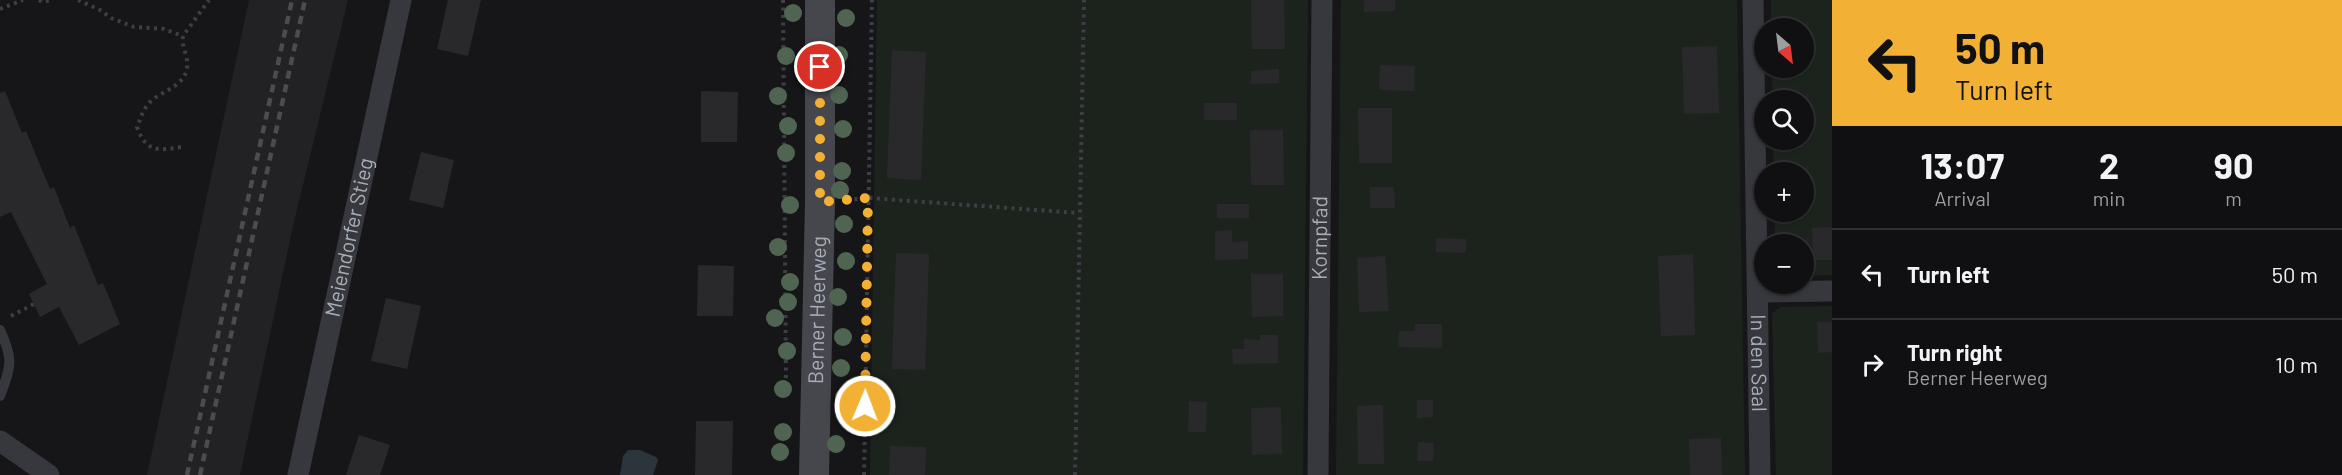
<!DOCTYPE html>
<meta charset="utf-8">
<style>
body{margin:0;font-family:Barlow,sans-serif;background:#19191b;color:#f1f3f6;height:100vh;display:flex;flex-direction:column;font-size:22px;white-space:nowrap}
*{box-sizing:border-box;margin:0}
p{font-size:20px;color:#9c9d9f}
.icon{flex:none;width:33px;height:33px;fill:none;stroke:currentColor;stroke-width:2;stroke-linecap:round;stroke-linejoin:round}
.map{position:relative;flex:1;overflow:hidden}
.sheet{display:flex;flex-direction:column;background:#101012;width:510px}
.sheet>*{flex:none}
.banner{background:#f2b134;color:#111;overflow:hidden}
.needle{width:39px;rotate:152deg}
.controls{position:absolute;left:1754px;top:18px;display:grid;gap:12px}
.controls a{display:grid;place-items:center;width:60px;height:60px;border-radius:50%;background:#101012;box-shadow:0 2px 4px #0004,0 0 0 2px #303032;font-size:30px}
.pin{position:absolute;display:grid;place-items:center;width:51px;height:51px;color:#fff;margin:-26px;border:3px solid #fff;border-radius:50%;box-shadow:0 2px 6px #0007}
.me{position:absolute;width:66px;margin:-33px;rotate:1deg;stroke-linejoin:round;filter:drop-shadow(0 0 4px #0008)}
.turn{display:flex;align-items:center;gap:21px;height:126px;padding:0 24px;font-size:27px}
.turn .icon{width:78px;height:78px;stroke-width:2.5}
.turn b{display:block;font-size:42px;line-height:51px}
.eta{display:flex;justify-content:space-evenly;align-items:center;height:102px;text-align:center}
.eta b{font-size:36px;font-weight:700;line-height:42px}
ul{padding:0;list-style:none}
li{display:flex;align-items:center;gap:18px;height:90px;padding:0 24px;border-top:2px solid #303032}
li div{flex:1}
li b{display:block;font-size:22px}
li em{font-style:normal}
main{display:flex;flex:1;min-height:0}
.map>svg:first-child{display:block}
.built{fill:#222225}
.green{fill:#1c231d}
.water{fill:#2c353c}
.building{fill:#29292c}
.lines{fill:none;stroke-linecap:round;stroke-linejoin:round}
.path{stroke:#3d3f44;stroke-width:4;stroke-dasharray:3 4.5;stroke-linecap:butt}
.service{stroke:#37383d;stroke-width:10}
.minor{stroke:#37383d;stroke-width:21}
.secondary{stroke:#45474d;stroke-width:30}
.rail{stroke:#4a4c52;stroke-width:4.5;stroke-dasharray:8 6;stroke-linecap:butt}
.tree{fill:#506452}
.route{stroke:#f2b134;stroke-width:10;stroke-dasharray:0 18}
.labels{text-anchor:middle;stroke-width:6;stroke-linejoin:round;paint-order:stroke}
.street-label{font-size:21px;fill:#a8adb8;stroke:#111113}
</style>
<main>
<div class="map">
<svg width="1832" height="475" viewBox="0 0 1832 475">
<rect width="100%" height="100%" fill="#161618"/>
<path class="built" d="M249,0H348L293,226L240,475H147Z"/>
<g class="green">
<path d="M877,0H1308L1303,475H870Z"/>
<path d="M1341,0H1737L1745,475H1336Z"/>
<path d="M1771,0H1832V275L1803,276V244H1775V212H1803V172H1774L1773,140H1803V100H1773L1772,68H1803V28H1771Z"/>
<path d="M1832,306V475H1776L1772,313L1781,307Z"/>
</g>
<path class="water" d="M628,450H640L656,457L658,460L653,475H620L623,456Z"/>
<g class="building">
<path d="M448,0H481L468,56L437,49Z"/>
<path d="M1251,0H1284L1285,49H1252Z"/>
<path d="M1364,0H1395V11L1364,12Z"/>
<path d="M1717,46L1719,113L1684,114L1682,47Z"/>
<path d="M892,50L926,52L921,180L887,178Z"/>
<path d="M1380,65L1415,66L1414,91L1379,90Z"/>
<path d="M1279,69V83L1251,84V71Z"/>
<path d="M5,91L22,133L26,131L50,189L54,187L70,228L74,225L98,285L103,283L120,324L79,345L59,307L40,317L29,294L47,284L11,212L0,217V93Z"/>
<path d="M701,91L738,92L737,142H701Z"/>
<rect x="1204" y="103" width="33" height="17"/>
<path d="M1358,108H1392V163H1359Z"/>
<path d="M1250,130H1283L1284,185H1251Z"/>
<path d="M421,152L454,160L443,208L409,200Z"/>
<path d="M1370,187H1394L1395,208H1370Z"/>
<rect x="1217" y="204" width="32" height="14"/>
<path d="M1832,227V260H1813L1812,228Z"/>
<path d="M1232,230V242L1248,241V259L1215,260V231Z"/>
<path d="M1436,238L1466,239V253L1436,252Z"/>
<path d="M896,253L929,254L925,370L892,369Z"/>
<path d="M1693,254L1695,335L1661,336L1658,256Z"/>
<path d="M1385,256L1389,311L1359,312L1357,258Z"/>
<path d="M698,265L734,266L733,316H697Z"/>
<path d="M1251,274H1283V316L1252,317Z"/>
<path d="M386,298L421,306L407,369L371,361Z"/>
<path d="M1817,322H1832V352L1818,353Z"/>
<path d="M1415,324H1442V348L1398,347L1399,331H1414Z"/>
<path d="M1260,335H1278V363L1233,364L1232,349H1244V339L1260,340Z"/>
<path d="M1417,400H1433V417L1417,418Z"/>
<path d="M1189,401L1207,402L1206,432H1188Z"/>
<path d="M1383,405L1384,464H1358L1357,406Z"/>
<path d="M1281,407L1282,454L1252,455L1251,408Z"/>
<path d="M696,421H733L732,475H695Z"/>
<path d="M359,435L390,445L380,475H346Z"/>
<path d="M1721,438L1722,475H1690L1689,439Z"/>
<path d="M1418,442L1434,443L1433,461H1417Z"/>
<path d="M890,446L926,447L925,475H889Z"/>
</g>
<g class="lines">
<g class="path">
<path d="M39,0L42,2L52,0"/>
<path d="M78,0L100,10L111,18L134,27L164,29L183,36"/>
<path d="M783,0L786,386"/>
<path d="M0,9L23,0"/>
<path d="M181,147C157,151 146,152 137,127C141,118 143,109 150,102C161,91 184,87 187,68C189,57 181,47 183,36L209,0"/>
<path d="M847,200L869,198L1079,213"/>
<path d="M11,316L34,304"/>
<path d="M864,475L872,0"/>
<path d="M1075,475L1084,0"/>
</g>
<path class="service" d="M0,330C14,360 11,366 0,396"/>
<g class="minor">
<path id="s1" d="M1753,0L1760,475"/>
<path d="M1759,292L1832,291"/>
<path d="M0,441L49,475"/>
<path id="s2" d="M298,475L401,0"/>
<path id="s3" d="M1318,475L1322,0"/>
</g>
<path class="secondary" id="s4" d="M814,475L820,202V0"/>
<g class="rail">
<path d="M187,475L292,0"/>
<path d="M200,475L305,0"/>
</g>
</g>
<g class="tree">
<circle cx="793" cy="13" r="9"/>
<circle cx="846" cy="18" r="9"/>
<circle cx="839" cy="55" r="9"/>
<circle cx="786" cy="56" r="9"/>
<circle cx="839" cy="95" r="9"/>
<circle cx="778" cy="96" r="9"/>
<circle cx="788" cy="126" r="9"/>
<circle cx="843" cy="129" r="9"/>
<circle cx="786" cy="153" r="9"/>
<circle cx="842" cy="171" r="9"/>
<circle cx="840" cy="190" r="9"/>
<circle cx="790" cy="205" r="9"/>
<circle cx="844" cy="224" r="9"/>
<circle cx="778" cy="247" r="9"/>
<circle cx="846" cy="261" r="9"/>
<circle cx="790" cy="282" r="9"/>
<circle cx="838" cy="297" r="9"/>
<circle cx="788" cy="302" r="9"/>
<circle cx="775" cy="318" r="9"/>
<circle cx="843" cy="337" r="9"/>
<circle cx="787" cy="351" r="9"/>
<circle cx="841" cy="368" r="9"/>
<circle cx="783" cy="389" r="9"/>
<circle cx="844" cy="397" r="9"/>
<circle cx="783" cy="432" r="9"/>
<circle cx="836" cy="444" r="9"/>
<circle cx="780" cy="452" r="9"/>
</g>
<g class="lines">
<path class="route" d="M820,67V202L868,198L865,406"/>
</g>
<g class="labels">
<g class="street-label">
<text dy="7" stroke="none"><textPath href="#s2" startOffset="243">Meiendorfer Stieg</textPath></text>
<text dy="7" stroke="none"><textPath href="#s3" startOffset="237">Kornpfad</textPath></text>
<text dy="7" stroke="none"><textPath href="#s4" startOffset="165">Berner Heerweg</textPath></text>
<text dy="7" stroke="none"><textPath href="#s1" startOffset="363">In den Saal</textPath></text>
</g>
</g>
</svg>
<div class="controls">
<a><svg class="needle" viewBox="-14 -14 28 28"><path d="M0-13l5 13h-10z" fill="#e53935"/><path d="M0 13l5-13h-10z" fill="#9c9d9f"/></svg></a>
<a><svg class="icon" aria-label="search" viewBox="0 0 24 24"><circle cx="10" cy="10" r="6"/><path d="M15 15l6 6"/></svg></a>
<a>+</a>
<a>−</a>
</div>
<div class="pin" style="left:820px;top:67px;background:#d93025"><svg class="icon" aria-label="arrive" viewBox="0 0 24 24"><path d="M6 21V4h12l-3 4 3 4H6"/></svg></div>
<svg class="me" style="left:865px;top:406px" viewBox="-20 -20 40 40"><circle r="17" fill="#f2b134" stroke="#fff" stroke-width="3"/><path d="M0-11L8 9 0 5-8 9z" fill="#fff"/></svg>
</div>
<section class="sheet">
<div class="banner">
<div class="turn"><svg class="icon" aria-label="left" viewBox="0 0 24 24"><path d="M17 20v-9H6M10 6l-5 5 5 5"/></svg><div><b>50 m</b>Turn left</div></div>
</div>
<div class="eta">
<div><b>13:07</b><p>Arrival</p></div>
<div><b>2</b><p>min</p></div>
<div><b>90</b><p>m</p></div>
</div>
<ul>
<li><svg class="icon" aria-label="left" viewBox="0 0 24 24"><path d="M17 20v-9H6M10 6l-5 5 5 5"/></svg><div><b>Turn left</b></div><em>50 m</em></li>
<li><svg class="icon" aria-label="right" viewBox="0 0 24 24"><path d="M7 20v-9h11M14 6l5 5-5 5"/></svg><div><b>Turn right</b><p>Berner Heerweg</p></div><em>10 m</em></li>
</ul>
</section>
</main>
